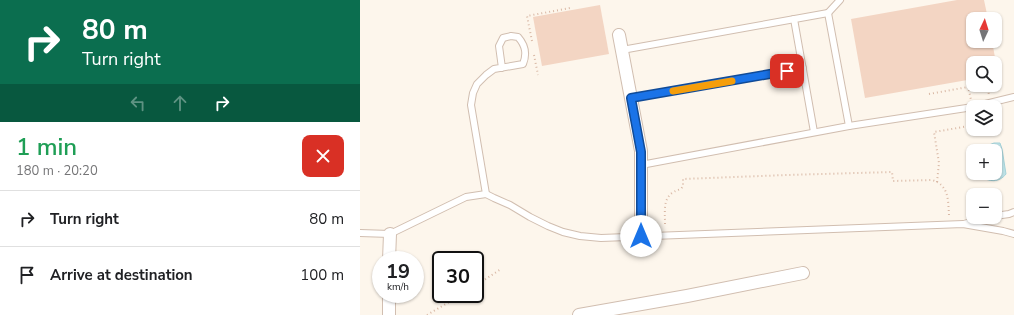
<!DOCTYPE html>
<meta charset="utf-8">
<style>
body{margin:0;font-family:"Nunito Sans",sans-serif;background:#f2f2f2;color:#202124;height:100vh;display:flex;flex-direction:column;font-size:15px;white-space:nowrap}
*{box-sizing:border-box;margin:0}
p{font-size:13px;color:#757577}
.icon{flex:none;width:22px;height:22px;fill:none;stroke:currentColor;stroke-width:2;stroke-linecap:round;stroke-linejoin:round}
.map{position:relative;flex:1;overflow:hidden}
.sheet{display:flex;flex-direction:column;background:#fff;width:360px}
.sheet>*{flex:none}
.banner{background:#0b6e4f;color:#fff;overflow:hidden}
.needle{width:26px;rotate:4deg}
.fabs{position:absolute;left:606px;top:12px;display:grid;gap:8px}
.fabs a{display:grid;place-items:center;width:36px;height:36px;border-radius:8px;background:#fff;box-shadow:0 1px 3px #0004;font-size:20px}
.speed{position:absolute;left:12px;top:251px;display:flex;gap:8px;font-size:20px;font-weight:700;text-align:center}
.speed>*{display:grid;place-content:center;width:52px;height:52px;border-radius:50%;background:#fff;box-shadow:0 1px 3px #0004;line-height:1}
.speed small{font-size:10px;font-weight:400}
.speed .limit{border:2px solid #111;border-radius:6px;background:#fff;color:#111}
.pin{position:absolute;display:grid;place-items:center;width:34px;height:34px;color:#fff;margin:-17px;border-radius:8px;box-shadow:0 2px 6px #0006}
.me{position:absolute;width:44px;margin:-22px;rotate:0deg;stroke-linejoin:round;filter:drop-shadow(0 0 3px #0008)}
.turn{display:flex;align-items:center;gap:14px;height:84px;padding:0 16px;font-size:18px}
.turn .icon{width:52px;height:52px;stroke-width:2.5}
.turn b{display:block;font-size:28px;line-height:34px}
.lanes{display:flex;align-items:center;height:38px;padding:0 16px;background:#0003;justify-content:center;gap:20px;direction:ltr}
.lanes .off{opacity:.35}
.round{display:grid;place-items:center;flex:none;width:42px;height:42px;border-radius:8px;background:#f2f2f2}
.head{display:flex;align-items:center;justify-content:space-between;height:68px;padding:0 16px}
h1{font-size:24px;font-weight:600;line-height:30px;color:#1e9e55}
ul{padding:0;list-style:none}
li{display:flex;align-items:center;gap:12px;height:56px;padding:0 16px;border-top:1px solid #e0e0e0}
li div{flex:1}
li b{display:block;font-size:15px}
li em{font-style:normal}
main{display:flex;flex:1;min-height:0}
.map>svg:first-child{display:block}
.water{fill:#bfe3e8;stroke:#a5d3da}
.building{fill:#f3d5c3}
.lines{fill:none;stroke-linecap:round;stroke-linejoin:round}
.service-casing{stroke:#d1beb0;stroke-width:8}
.minor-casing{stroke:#d1beb0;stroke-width:14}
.path{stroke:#d9b8a5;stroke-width:2;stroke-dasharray:1 3;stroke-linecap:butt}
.service{stroke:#fff;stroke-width:6}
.minor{stroke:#fff;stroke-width:12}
.route-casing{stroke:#114b97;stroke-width:10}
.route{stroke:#1a73e8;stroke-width:7}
.slow{stroke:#f59e0b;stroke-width:7}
</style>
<main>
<section class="sheet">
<div class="banner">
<div class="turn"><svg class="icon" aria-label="right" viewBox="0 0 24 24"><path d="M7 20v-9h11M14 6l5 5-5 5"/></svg><div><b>80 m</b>Turn right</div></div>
<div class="lanes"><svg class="icon off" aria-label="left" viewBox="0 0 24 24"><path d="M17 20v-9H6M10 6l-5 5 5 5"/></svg><svg class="icon off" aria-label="ahead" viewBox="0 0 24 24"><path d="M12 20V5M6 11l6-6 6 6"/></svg><svg class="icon" aria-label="right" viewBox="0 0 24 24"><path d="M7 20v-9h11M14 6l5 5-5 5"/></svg></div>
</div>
<div class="head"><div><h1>1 min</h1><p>180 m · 20:20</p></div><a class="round" style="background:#d93025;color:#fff"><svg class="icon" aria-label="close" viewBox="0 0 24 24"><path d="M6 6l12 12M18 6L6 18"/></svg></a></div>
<ul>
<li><svg class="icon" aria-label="right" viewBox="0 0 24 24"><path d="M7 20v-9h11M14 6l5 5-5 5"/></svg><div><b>Turn right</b></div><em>80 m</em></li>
<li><svg class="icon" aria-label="arrive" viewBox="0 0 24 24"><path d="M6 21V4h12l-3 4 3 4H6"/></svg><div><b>Arrive at destination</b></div><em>100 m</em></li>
</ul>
</section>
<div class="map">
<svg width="654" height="315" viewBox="0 0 654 315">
<rect width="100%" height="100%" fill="#fdf6ec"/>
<path class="water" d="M634,143H640L642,149L646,174C639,183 629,182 620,176L621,173H635V151H623L629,145Z"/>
<g class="building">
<path d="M597,0H624L628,19H613V41H632L638,74L635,75V63H613V79L505,98L491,19Z"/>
<path d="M240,5L249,54L182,66L173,17Z"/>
</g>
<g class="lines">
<g class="service-casing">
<g id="service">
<path d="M468,13L489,126"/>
<path d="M434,19L454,132"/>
<path d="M262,50L468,13L480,0"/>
<path d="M271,98L443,68"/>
<path d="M281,165L489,126L613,107L654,97"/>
<path d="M126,194L111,105L113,93L117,84L126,75L134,69L163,64C167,54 166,46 158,37L151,36L143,38L139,46L142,68"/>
<path d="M635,216L649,214L654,212"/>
<path d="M604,224L628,217"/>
<path d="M0,233L30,234L106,197L126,194L134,198L150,205L170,217L188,226L203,232L220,236L241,238L603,224L643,231L654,234"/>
</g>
</g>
<g class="minor-casing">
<g id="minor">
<path d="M259,35L281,151V236"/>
<path d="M29,260L30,234"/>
<path d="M29,315V294"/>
<path d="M219,315L327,296L443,273"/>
</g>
</g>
<g class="path">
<path d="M172,41L167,16L210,8"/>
<path d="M174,55L178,75"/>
<path d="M627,85L629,95"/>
<path d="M608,86L611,100"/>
<path d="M569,94L608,87"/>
<path d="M577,182L579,163L574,132L609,126L607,117H609"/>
<path d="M305,224C305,208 302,194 321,189L323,186V179L427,175L532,172L533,181L572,180C589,185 588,200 589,215"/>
<path d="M115,286L141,269"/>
<path d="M67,315L103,294"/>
</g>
<use href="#service" class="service"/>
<use href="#minor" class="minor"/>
</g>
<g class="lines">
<g class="route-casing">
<path id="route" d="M281,236V152L271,98L427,71"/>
</g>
<use href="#route" class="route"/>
<path class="slow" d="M313,91L372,81"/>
</g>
</svg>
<div class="fabs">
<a><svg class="needle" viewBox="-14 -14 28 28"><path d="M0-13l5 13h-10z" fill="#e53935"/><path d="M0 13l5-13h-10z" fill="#757577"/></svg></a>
<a><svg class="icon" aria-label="search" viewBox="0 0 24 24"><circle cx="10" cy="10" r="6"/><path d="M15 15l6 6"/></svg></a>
<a><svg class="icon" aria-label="layers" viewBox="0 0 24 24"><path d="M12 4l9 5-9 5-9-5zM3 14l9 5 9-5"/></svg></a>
<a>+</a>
<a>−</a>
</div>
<div class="speed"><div>19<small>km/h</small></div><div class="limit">30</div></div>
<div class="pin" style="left:427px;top:71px;background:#d93025"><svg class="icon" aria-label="arrive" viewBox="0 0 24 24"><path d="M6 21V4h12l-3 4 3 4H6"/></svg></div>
<svg class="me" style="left:281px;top:236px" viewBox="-20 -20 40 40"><circle r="19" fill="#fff"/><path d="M0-13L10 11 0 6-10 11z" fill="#1a73e8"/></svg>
</div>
</main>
